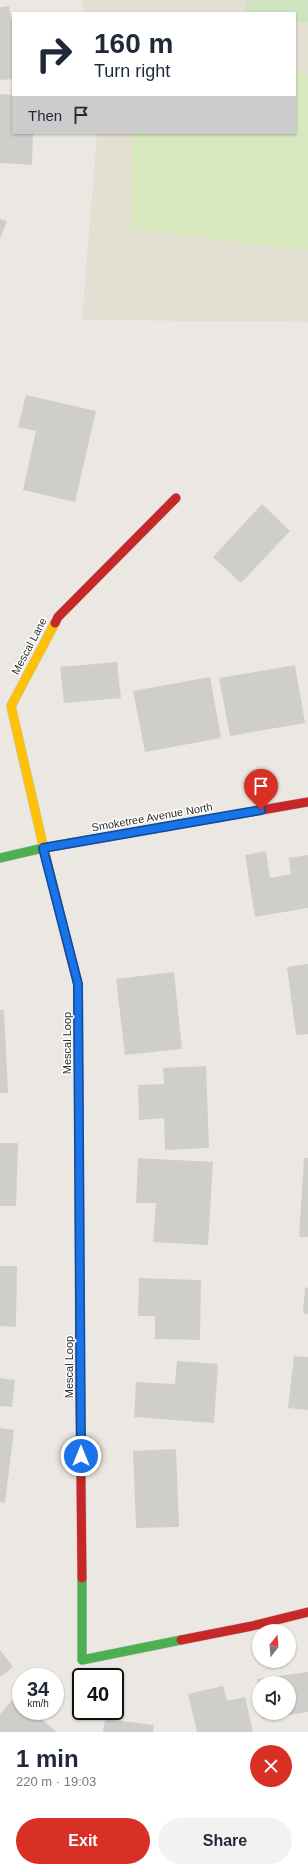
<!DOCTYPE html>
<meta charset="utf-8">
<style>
body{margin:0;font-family:Helvetica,sans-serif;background:#f2f2f3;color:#1f2937;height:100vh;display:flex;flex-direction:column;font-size:15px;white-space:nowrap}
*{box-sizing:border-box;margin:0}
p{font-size:13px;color:#747a83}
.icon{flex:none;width:22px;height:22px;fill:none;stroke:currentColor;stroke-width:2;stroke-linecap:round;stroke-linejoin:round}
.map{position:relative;height:1732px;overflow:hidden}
.details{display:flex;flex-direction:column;background:#fff;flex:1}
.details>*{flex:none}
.guide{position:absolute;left:12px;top:12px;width:284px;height:122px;border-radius:0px;box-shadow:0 1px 3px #0004;background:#fff;color:#1f2937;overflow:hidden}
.needle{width:26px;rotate:17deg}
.fabs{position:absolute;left:252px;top:1624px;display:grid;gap:8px}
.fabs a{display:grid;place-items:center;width:44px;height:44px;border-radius:50%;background:#fff;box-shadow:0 1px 3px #0004;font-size:20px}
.speed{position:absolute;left:12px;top:1668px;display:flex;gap:8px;font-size:20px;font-weight:700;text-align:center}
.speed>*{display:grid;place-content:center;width:52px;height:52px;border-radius:50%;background:#fff;box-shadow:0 1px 3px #0004;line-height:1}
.speed small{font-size:10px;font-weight:400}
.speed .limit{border:2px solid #111;border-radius:6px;background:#fff;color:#111}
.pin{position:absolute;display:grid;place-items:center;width:34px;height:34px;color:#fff;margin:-41px -17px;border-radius:50% 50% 50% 0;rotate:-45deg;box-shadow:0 0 4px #0007}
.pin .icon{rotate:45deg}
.me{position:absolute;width:44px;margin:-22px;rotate:0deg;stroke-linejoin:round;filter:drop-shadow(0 0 3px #0008)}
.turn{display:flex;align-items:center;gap:14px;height:84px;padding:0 16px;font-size:18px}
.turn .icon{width:52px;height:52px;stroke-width:2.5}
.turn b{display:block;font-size:28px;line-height:34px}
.then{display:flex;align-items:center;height:38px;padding:0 16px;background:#0003;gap:8px;font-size:15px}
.round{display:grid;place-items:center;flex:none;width:42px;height:42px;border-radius:21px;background:#f2f2f3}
.overview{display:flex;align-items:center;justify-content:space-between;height:68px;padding:0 16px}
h1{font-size:24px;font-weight:600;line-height:30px}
.action{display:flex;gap:8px;margin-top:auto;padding:8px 16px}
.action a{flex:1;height:46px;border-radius:24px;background:#d93025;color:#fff;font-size:16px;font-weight:600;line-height:46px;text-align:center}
.action a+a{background:#f2f2f3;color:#1f2937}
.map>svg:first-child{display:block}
.education{fill:#e4dfd3}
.green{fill:#cee4c0}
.pitch{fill:#d7e7be}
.building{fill:#d0cecb}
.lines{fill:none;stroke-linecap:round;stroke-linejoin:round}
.fast-casing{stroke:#c5c4c3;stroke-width:10}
.slow-casing{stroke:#c5c4c3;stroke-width:10}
.jam-casing{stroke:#c5c4c3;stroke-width:10}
.fast{stroke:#4caf50;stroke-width:9}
.slow{stroke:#ffc107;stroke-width:9}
.jam{stroke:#c62828;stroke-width:9}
.route-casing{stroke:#114b97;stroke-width:10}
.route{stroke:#1a73e8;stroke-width:7}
.labels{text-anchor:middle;stroke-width:3;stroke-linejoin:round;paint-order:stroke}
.street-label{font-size:11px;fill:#2d2d2d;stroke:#fff}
</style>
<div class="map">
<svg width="308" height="1732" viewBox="0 0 308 1732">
<rect width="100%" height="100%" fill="#ebe8e4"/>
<path class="education" d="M82,0H308V322L82,320L97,133H295V13H85Z"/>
<path class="green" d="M246,0H308V23L295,21V13H254L244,11Z"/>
<path class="pitch" d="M295,65L308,77V251L131,229L132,133H295Z"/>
<g class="building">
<path d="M9,6L11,21L13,20V79L0,80V7Z"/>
<path d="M0,94L13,95V133H33L32,165L0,163Z"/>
<path d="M0,219L7,221L0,239Z"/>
<path d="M26,395L96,411L75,502L23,490L36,431L18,427Z"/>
<path d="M262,504L290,531L241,583L213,557Z"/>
<path d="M117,662L121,698L64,703L60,667Z"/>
<path d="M295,665L305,723L230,736L219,678Z"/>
<path d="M210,677L221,738L145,752L133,691Z"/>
<path d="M266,851L270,878L291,874L289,858L308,855V908L255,917L245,855Z"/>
<path d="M308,964V1034L296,1035L287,967Z"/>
<path d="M174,972L182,1049L125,1055L116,979Z"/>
<path d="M0,1010H4L8,1093H0Z"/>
<path d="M206,1066L209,1148L165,1150L164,1118L139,1120L138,1085L164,1084L163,1068Z"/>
<path d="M0,1143H18L16,1206H0Z"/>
<path d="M138,1158L213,1162L208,1245L153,1242L156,1203H136Z"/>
<path d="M304,1158H308V1237H299Z"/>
<path d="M0,1266H17L16,1327L0,1326Z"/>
<path d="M139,1278L201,1280L200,1340L155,1339V1316H138Z"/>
<path d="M305,1287L308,1288V1314L303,1313Z"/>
<path d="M294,1356L308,1357V1410L288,1408Z"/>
<path d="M177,1361L218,1364L214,1423L134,1417L136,1382L175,1384Z"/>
<path d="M0,1378L15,1380L12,1407L0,1406Z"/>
<path d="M0,1428L14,1430L5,1503L0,1502Z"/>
<path d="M176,1449L179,1527L136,1528L133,1451Z"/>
<path d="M0,1650L13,1667L0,1677Z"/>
<path d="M308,1672V1712L263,1719L262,1713H289V1683H259L258,1690L257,1679Z"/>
<path d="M223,1686L227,1701L245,1697L253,1732H197L188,1694Z"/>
<path d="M15,1697L21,1702V1711H31L57,1732H0V1714Z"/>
<path d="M105,1719L154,1725L153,1732H103Z"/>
</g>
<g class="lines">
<g class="fast-casing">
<g id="fast">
<path d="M0,858L43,848L216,818"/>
<path d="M79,1132L80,1385"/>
<path d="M82,1578V1660L181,1640"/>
</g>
</g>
<g class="slow-casing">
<path id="slow" d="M46,858L11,706L55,623"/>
</g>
<g class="jam-casing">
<g id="jam">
<path d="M55,623L58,617L176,498"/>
<path d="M216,818L308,802"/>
<path d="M46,858L78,985L79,1132"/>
<path d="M80,1385L82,1578"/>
<path d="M181,1640L252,1626L308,1612"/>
</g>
</g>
<use href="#fast" class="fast"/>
<use href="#slow" class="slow"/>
<use href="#jam" class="jam"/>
</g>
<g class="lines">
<g class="route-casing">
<path id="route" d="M81,1456L78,984L43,848L261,810"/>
</g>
<use href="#route" class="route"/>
</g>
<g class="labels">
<g class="street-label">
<text transform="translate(29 646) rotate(-62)" y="4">Mescal Lane</text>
<text transform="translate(152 817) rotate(-10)" y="4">Smoketree Avenue North</text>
<text transform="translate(67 1043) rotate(-90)" y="4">Mescal Loop</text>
<text transform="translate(69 1367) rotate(-90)" y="4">Mescal Loop</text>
</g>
</g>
</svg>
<div class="fabs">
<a><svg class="needle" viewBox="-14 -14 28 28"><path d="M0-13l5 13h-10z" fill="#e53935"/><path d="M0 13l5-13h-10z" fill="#747a83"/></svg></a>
<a><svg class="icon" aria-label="sound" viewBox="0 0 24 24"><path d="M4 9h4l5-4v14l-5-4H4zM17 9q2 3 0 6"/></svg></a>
</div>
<div class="speed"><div>34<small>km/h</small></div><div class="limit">40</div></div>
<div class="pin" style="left:261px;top:810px;background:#d93025"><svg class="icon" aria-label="arrive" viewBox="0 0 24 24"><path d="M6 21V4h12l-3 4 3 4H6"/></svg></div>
<svg class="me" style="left:81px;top:1456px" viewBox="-20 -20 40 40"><circle r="17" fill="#1a73e8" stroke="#fff" stroke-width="3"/><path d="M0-11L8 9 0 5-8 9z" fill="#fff"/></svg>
<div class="guide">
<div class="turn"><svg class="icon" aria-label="right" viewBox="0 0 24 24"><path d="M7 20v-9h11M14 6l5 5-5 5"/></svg><div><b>160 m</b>Turn right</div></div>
<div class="then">Then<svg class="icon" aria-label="arrive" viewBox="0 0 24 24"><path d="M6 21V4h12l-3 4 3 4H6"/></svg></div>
</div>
</div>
<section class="details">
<div class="overview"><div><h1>1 min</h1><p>220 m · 19:03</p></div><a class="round" style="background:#d93025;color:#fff"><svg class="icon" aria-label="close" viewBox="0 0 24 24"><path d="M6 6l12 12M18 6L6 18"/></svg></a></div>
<div class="action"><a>Exit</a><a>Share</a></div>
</section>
